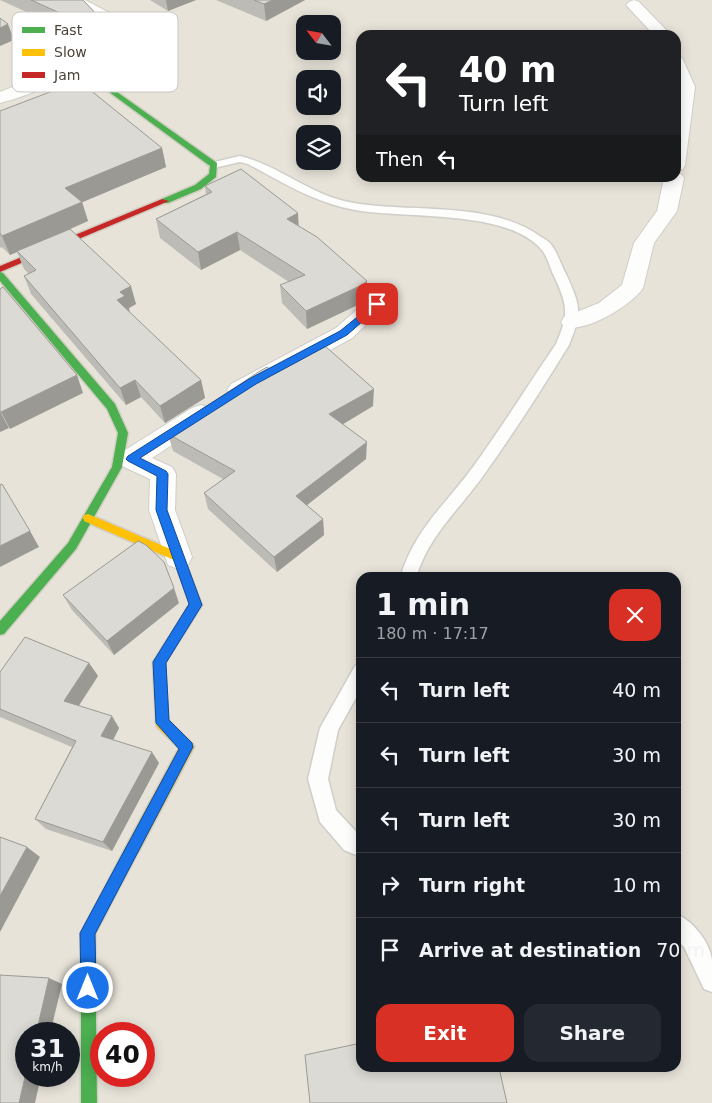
<!DOCTYPE html>
<meta charset="utf-8">
<style>
body{margin:0;font-family:"DejaVu Sans",sans-serif;background:#242831;color:#f1f3f6;height:100vh;display:flex;flex-direction:column;font-size:19px;white-space:nowrap}
*{box-sizing:border-box;margin:0}
p{font-size:16px;color:#9ea1a6}
.icon{flex:none;width:28px;height:28px;fill:none;stroke:currentColor;stroke-width:2;stroke-linecap:round;stroke-linejoin:round}
.map{position:relative;flex:1;overflow:hidden}
.panel{position:absolute;left:356px;top:572px;width:325px;height:500px;display:flex;flex-direction:column;background:#171b24;border-radius:15px;box-shadow:0 2px 12px #0003}
.panel>*{flex:none}
.banner{position:absolute;left:356px;top:30px;width:325px;height:152px;border-radius:15px;box-shadow:0 2px 12px #0003;background:#202124;color:#fff;overflow:hidden}
.needle{width:32px;rotate:301deg}
.controls{position:absolute;left:296px;top:15px;display:grid;gap:10px}
.controls a{display:grid;place-items:center;width:45px;height:45px;border-radius:10px;background:#171b24;box-shadow:0 2px 12px #0003;font-size:25px}
.speed{position:absolute;left:15px;top:1022px;display:flex;gap:10px;font-size:25px;font-weight:700;text-align:center}
.speed>*{display:grid;place-content:center;width:65px;height:65px;border-radius:50%;background:#171b24;box-shadow:0 2px 12px #0003;line-height:1}
.speed small{font-size:12px;font-weight:400}
.speed .limit{border:8px solid #d22;background:#fff;color:#111}
.pin{position:absolute;display:grid;place-items:center;width:42px;height:42px;color:#fff;margin:-21px;border-radius:10px;box-shadow:0 2px 8px #0006}
.me{position:absolute;width:55px;margin:-28px;rotate:0deg;stroke-linejoin:round;filter:drop-shadow(0 0 4px #0008)}
.turn{display:flex;align-items:center;gap:18px;height:105px;padding:0 20px;font-size:22px}
.turn .icon{width:65px;height:65px;stroke-width:2.5}
.turn b{display:block;font-size:35px;line-height:42px}
.then{display:flex;align-items:center;height:48px;padding:0 20px;background:#0003;gap:10px;font-size:19px}
.round{display:grid;place-items:center;flex:none;width:52px;height:52px;border-radius:15px;background:#242831}
.headline{display:flex;align-items:center;justify-content:space-between;height:85px;padding:0 20px}
h1{font-size:30px;font-weight:700;line-height:38px}
.button{display:flex;gap:10px;margin-top:auto;padding:10px 20px}
.button a{flex:1;height:58px;border-radius:15px;background:#d93025;color:#fff;font-size:20px;font-weight:700;line-height:58px;text-align:center}
.button a+a{background:#242831;color:#f1f3f6}
ul{padding:0;list-style:none}
li{display:flex;align-items:center;gap:15px;height:65px;padding:0 20px;border-top:1px solid #363941}
li div{flex:1}
li b{display:block;font-size:19px}
li em{font-style:normal}
.map>svg:first-child{display:block}
.residential{fill:#e7e3d9;fill-rule:evenodd}
.lines{fill:none;stroke-linecap:round;stroke-linejoin:round}
.lane-casing{stroke:#d0cec9;stroke-width:3}
.street-casing{stroke:#d0cec9;stroke-width:2}
.fast-casing{stroke:#d2cec2;stroke-width:3}
.slow-casing{stroke:#d2cec2;stroke-width:3}
.jam-casing{stroke:#d2cec2;stroke-width:3}
.lane{fill:#fdfdfc;fill-rule:evenodd}
.street{fill:#fdfdfc;fill-rule:evenodd}
.fast{fill:#4caf50;fill-rule:evenodd}
.slow{fill:#ffc107;fill-rule:evenodd}
.jam{fill:#c62828;fill-rule:evenodd}
.wall{fill:#bdbbb6}
.shaded-wall{fill:#9a9994}
.building{fill:#dcdad4;stroke:#9a9994}
.route{fill:#1a73e8;stroke:#114b97}
.key{fill:#fff;stroke:#c9c7c3;stroke-width:1}
.key-label{font-size:14px;fill:#4a4336}
</style>
<div class="map">
<svg width="712" height="1103" viewBox="0 0 712 1103">
<rect width="100%" height="100%" fill="#f2f1ec"/>
<path class="residential" d="M0,0H712V1103H0ZM305,24H332V51H305ZM361,35H676V178H361ZM305,79H332V106H305ZM305,134H332V161H305ZM361,578H676V1068H361ZM26,1034H69V1076H26ZM101,1034H144V1076H101Z"/>
<g class="lines">
<g class="lane-casing">
<g id="lane">
<path d="M240,156C277,165 307,192 344,201C405,215 488,198 541,237C545,239 550,242 552,246C558,254 561,265 566,274C580,305 583,312 569,345C542,389 513,434 483,476C459,510 428,536 416,578H400C414,530 445,505 473,467C502,427 528,385 556,344C569,314 568,306 554,276C550,268 547,255 541,249C506,209 405,219 355,210C316,203 283,183 248,164L240,162L214,168L208,165L210,163Z"/>
<path d="M361,664V689L338,730L328,779L336,810L361,837V857L344,850L320,822L308,779L320,728L355,666Z"/>
<path d="M676,914C692,920 710,942 712,960C712,970 712,981 712,992L704,989L684,947L676,939Z"/>
</g>
</g>
<g class="street-casing">
<g id="street">
<path d="M66,0H85L123,20L128,32C106,63 37,94 0,103V92C40,76 81,63 112,31L110,26L69,3Z"/>
<path d="M634,0L639,2L671,35H654L626,5L629,2Z"/>
<path d="M676,57L682,58L684,62L695,87L685,165L683,169L676,171Z"/>
<path d="M676,173L681,174L684,178L677,211L654,243L643,288C631,306 585,333 564,327L561,322L564,317L599,303L622,285L634,243L657,211L664,178H676Z"/>
<path d="M377,297L385,299L388,304L352,338L247,396L239,399L231,396L227,390L231,384L336,328L369,299Z"/>
<path d="M201,405L210,408L213,414L210,420L152,458L172,467L176,474L175,510L192,557L188,565L178,569L168,565L149,510L150,479L122,466L118,459L122,452L192,408Z"/>
</g>
</g>
<g class="fast-casing">
<g id="fast">
<path d="M75,65H79L217,163L216,177L201,189L168,203H162V199L195,185L209,174L210,166L75,67Z"/>
<path d="M0,272L3,273L115,404L128,433L122,467L76,549L4,634L0,635V621L68,543L112,467L118,433L107,409L0,281Z"/>
<path d="M134,839L139,841L141,846L95,934L97,1103H81V933L129,841Z"/>
</g>
</g>
<g class="slow-casing">
<path id="slow" d="M88,514L182,554L202,605L165,663L168,720L192,743L194,747L139,851L134,853L129,851L127,846L129,841L179,748L157,727L156,723L153,662L190,604L174,560L84,521L83,518L84,515Z"/>
</g>
<g class="jam-casing">
<path id="jam" d="M162,199L169,201L0,272V266Z"/>
</g>
<use href="#lane" class="lane"/>
<use href="#street" class="street"/>
<use href="#fast" class="fast"/>
<use href="#slow" class="slow"/>
<use href="#jam" class="jam"/>
</g>
<g class="wall">
<path d="M0,0H83L101,19L105,35L95,43Z"/>
<path d="M150,0H196L168,11Z"/>
<path d="M216,0H305L266,21Z"/>
<path d="M110,42L121,47L123,56L112,51Z"/>
<path d="M0,111L162,148L166,167L82,202L88,221L64,232L136,304L129,308V312L201,380L205,398L165,423L141,397L126,405L31,294L24,276L29,274L24,269L17,252L10,255L2,247L0,248Z"/>
<path d="M205,186L299,226L366,299L362,303L307,329L282,303L280,285L289,282L240,250L201,270L160,238L156,219L206,194Z"/>
<path d="M275,373L373,406L343,424L366,459L307,505L323,519L324,535L277,572L208,509L204,493L223,479L173,451L168,434Z"/>
<path d="M63,595L179,603L114,655L72,610Z"/>
<path d="M89,663L98,676L79,706L119,728L113,740L159,763L112,851L46,829L35,819L72,747L0,717V672Z"/>
</g>
<g class="shaded-wall">
<path d="M166,0H196L168,11Z"/>
<path d="M273,0H305L266,21L264,4Z"/>
<path d="M101,19L105,35L95,43L91,27Z"/>
<path d="M8,24L14,40L0,46V28Z"/>
<path d="M162,148L166,167L71,207L65,188Z"/>
<path d="M82,202L88,221L10,255L2,236Z"/>
<path d="M298,213L299,231L287,219Z"/>
<path d="M237,232L240,250L201,270L198,252Z"/>
<path d="M367,281L366,299L362,303L307,329L306,311Z"/>
<path d="M131,286L136,304L129,308L130,314L117,300L120,292Z"/>
<path d="M77,375L83,393L10,429L1,412Z"/>
<path d="M135,380L141,397L126,405L120,388Z"/>
<path d="M201,380L205,398L165,423L160,406Z"/>
<path d="M374,389L373,406L330,432L329,414Z"/>
<path d="M0,411L9,428L0,432Z"/>
<path d="M367,442L366,459L298,512L296,496Z"/>
<path d="M323,519L324,535L277,572L274,557Z"/>
<path d="M30,531L39,547L0,567V546Z"/>
<path d="M174,588L179,603L114,655L107,641Z"/>
<path d="M89,663L98,676L73,714L64,701Z"/>
<path d="M112,716L119,728L109,748L101,736Z"/>
<path d="M152,752L159,763L112,851L103,842Z"/>
<path d="M27,847L40,857L0,932V896Z"/>
<path d="M49,978L62,984L50,1034H36Z"/>
<path d="M26,1073V1076H41L35,1103H19Z"/>
</g>
<g class="building">
<path d="M31,0H83L101,19L91,27Z"/>
<path d="M254,0H273L264,4Z"/>
<path d="M0,18L8,24L0,28Z"/>
<path d="M79,81L162,148L65,188L82,202L2,236L0,233V111Z"/>
<path d="M241,169L298,213L287,219L317,237L367,281L362,285L306,311L280,285L305,275L237,232L198,252L156,219L212,192L205,186Z"/>
<path d="M70,229L131,286L120,292L125,296L117,300L201,380L160,406L135,380L120,388L24,276L36,270L17,251Z"/>
<path d="M3,287L77,375L1,412L0,411V289Z"/>
<path d="M325,346L374,389L329,414L367,442L296,496L323,519L274,557L204,493L235,471L168,434L178,425L260,371L267,367L275,373Z"/>
<path d="M2,484L30,531L0,546V485Z"/>
<path d="M138,541L146,545L164,562L174,588L107,641L63,595Z"/>
<path d="M25,637L89,663L64,701L112,716L101,736L152,752L103,842L35,819L76,741L0,709V672Z"/>
<path d="M0,837L27,847L0,896Z"/>
<path d="M0,975L49,978L36,1034H26V1073L19,1103H0Z"/>
<path d="M361,1043V1068H499L507,1103H310L305,1055Z"/>
</g>
<path class="route" d="M377,301L380,302V306L347,335L256,384L140,458L166,471L168,474L167,510L202,605L166,663L169,720L192,743L193,747L95,934L96,988L94,993L88,995L83,993L81,988L80,933L179,749L156,723L153,662L189,604L156,510L157,476L128,461L126,459L128,456L249,379L340,331Z"/>
<rect x="12" y="12" width="166" height="80" rx="8" class="key"/>
<rect x="22" y="27" width="23" height="6" fill="#4caf50"/>
<rect x="22" y="49" width="23" height="7" fill="#ffc107"/>
<rect x="22" y="72" width="23" height="6" fill="#c62828"/>
<g class="key-label">
<text x="54" y="35">Fast</text>
<text x="54" y="57">Slow</text>
<text x="54" y="80">Jam</text>
</g>
</svg>
<div class="controls">
<a><svg class="needle" viewBox="-14 -14 28 28"><path d="M0-13l5 13h-10z" fill="#e53935"/><path d="M0 13l5-13h-10z" fill="#9ea1a6"/></svg></a>
<a><svg class="icon" aria-label="sound" viewBox="0 0 24 24"><path d="M4 9h4l5-4v14l-5-4H4zM17 9q2 3 0 6"/></svg></a>
<a><svg class="icon" aria-label="layers" viewBox="0 0 24 24"><path d="M12 4l9 5-9 5-9-5zM3 14l9 5 9-5"/></svg></a>
</div>
<div class="speed"><div>31<small>km/h</small></div><div class="limit">40</div></div>
<div class="pin" style="left:377px;top:304px;background:#d93025"><svg class="icon" aria-label="arrive" viewBox="0 0 24 24"><path d="M6 21V4h12l-3 4 3 4H6"/></svg></div>
<svg class="me" style="left:88px;top:988px" viewBox="-20 -20 40 40"><circle r="17" fill="#1a73e8" stroke="#fff" stroke-width="3"/><path d="M0-11L8 9 0 5-8 9z" fill="#fff"/></svg>
<div class="banner">
<div class="turn"><svg class="icon" aria-label="left" viewBox="0 0 24 24"><path d="M17 20v-9H6M10 6l-5 5 5 5"/></svg><div><b>40 m</b>Turn left</div></div>
<div class="then">Then<svg class="icon" aria-label="left" viewBox="0 0 24 24"><path d="M17 20v-9H6M10 6l-5 5 5 5"/></svg></div>
</div>
<section class="panel">
<div class="headline"><div><h1>1 min</h1><p>180 m · 17:17</p></div><a class="round" style="background:#d93025;color:#fff"><svg class="icon" aria-label="close" viewBox="0 0 24 24"><path d="M6 6l12 12M18 6L6 18"/></svg></a></div>
<ul>
<li><svg class="icon" aria-label="left" viewBox="0 0 24 24"><path d="M17 20v-9H6M10 6l-5 5 5 5"/></svg><div><b>Turn left</b></div><em>40 m</em></li>
<li><svg class="icon" aria-label="left" viewBox="0 0 24 24"><path d="M17 20v-9H6M10 6l-5 5 5 5"/></svg><div><b>Turn left</b></div><em>30 m</em></li>
<li><svg class="icon" aria-label="left" viewBox="0 0 24 24"><path d="M17 20v-9H6M10 6l-5 5 5 5"/></svg><div><b>Turn left</b></div><em>30 m</em></li>
<li><svg class="icon" aria-label="right" viewBox="0 0 24 24"><path d="M7 20v-9h11M14 6l5 5-5 5"/></svg><div><b>Turn right</b></div><em>10 m</em></li>
<li><svg class="icon" aria-label="arrive" viewBox="0 0 24 24"><path d="M6 21V4h12l-3 4 3 4H6"/></svg><div><b>Arrive at destination</b></div><em>70 m</em></li>
</ul>
<div class="button"><a>Exit</a><a>Share</a></div>
</section>
</div>
